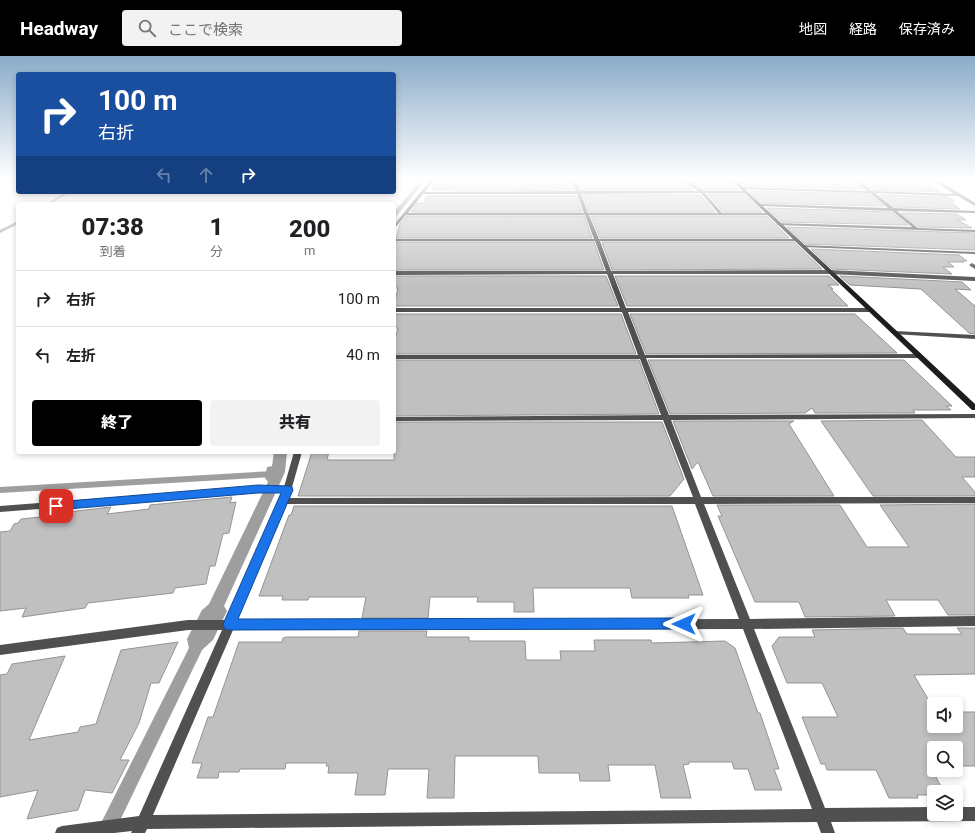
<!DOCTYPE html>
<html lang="ja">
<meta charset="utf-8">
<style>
body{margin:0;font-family:Roboto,"Noto Sans JP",sans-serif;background:#f2f2f2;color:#202124;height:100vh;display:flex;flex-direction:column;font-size:15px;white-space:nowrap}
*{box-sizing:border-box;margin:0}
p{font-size:13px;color:#757577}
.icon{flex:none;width:22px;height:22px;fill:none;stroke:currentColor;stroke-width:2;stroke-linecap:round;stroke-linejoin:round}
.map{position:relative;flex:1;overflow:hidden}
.side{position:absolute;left:16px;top:146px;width:380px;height:252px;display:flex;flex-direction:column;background:#fff;border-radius:4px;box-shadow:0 2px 6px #0003}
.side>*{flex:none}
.top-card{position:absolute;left:16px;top:16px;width:380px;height:122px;border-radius:4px;box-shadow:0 2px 6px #0003;background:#1a4fa0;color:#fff;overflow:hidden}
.buttons{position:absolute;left:927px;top:641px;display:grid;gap:8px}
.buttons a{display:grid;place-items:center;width:36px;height:36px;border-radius:4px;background:#fff;box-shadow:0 2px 6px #0003;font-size:20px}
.pin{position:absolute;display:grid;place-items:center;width:34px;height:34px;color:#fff;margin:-17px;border-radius:8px;box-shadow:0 2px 6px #0006}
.me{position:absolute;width:44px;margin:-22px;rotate:270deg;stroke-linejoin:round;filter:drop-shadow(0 0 3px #0008)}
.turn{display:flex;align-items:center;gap:14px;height:84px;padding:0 16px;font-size:18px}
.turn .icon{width:52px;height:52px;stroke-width:2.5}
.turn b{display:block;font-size:28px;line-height:34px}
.lanes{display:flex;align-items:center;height:38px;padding:0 16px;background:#0003;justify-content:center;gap:20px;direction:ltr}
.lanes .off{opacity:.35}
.eta{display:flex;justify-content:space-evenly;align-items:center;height:68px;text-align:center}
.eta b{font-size:24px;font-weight:800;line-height:28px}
.primary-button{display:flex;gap:8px;margin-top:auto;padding:8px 16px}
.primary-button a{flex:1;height:46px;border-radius:4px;background:#000;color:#fff;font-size:16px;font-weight:800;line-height:46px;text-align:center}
.primary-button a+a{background:#f2f2f2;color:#202124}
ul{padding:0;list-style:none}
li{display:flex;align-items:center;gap:12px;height:56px;padding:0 16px;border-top:1px solid #e0e0e0}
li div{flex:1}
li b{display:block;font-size:15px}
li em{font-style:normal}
header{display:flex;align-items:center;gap:24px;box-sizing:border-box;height:56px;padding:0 20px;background:#000;color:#fff}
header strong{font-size:19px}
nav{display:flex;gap:22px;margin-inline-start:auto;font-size:14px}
.search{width:280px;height:36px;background:#f2f2f2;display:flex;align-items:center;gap:10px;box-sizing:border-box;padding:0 14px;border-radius:4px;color:#757577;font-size:15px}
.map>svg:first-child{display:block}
.water{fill:#9e9e9e}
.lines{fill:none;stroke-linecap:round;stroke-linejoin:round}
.stream{fill:#9e9e9e;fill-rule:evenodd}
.building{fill:#c0c0c0;stroke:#949494}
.lane{fill:#505050;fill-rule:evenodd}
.street{fill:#505050;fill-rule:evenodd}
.secondary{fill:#1d1d1d;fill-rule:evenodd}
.route{fill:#1a73e8;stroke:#114b97}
</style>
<header>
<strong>Headway</strong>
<div class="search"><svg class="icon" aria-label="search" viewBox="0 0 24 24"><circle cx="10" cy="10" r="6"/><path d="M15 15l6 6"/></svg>ここで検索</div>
<nav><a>地図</a><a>経路</a><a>保存済み</a></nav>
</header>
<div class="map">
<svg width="975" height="777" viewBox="0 0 975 777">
<rect width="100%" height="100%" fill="#fff"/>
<g class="water">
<path d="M422,123H427L394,163V156Z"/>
<path d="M274,396H287L285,416L224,550L227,555L213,584L202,594L114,777H96L189,592L187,583L202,554L209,548L268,426L265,422L267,411L272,410Z"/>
</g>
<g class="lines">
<g class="stream">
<path d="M66,136H70L51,148H46Z"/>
<path d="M18,165V168L0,177V174Z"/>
<path d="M273,415L276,416L277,418L276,420L273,421L0,437V431Z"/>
</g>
</g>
<g class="building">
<path d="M440,123H570L574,134H433L434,128L439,127Z"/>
<path d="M577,123H681L694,134H581Z"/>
<path d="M688,123H729L739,134H703Z"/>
<path d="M736,123H852L863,133L743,130Z"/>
<path d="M859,123L924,126L940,136L873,134Z"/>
<path d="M749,135L869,138L884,150L761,147Z"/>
<path d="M708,138H744L762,156H723Z"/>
<path d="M583,139H700L715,156H589Z"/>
<path d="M880,139L949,141L954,145H949L960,153L895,151Z"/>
<path d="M426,140H576L582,156H411L417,147H424Z"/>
<path d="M767,152L891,156L908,169L782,166Z"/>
<path d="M901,157L957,158L966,164H957L972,172L919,171Z"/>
<path d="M407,160H584L592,182H396L400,168Z"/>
<path d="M591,160H767L789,182H600Z"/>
<path d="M787,171L975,177V194L805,188Z"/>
<path d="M394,186H594L604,214H394Z"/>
<path d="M602,186H794L822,213L612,214Z"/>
<path d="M811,193L959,199L967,205H962L964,206H948L954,211H943L952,218L832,213Z"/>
<path d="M394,220H606L618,250H394L398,232H394Z"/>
<path d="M615,220H829L839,229H828L833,233H831L848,250H627Z"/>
<path d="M840,220L962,226L971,234L955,233L975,250V278L969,277L921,233L850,229Z"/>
<path d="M394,258H621L636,298H394V288L398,272H394Z"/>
<path d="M630,258H855L897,297L646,298Z"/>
<path d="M394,304H639L659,358L394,360Z"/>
<path d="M648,304H904L952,350H946L951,354H913L915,357H815L812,352L805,357L670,358Z"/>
<path d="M922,364L956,401H975V421H962L975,436V440H873L821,365Z"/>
<path d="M673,365H794L789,368L834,440H713L698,406L692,413Z"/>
<path d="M394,366H662L684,423L670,440H298L312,396H329L327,403L329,404H394Z"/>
<path d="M232,441L230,447L236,446L229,477L223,478L215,510H210L206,528L175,532L173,537L88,547L85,552L22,561L26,552L0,555V476L10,475L14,468L18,467L21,463L50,460L51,458L111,451L107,458L149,453L150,449Z"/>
<path d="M975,448V559H948L938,544H886L895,560L805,561L799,546H755L718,460H722L717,449H840L867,491H909L880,449Z"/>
<path d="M294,450H672L703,539H688L689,542H632L630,532H533L534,556H514V546H477L478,541H430L428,562H362L366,541H309L308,544H282L283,540H259L289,459H291Z"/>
<path d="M903,572L907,578H962L957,572H975V618L914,619L934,653V670H956V656H975V710H956V692H934V710H930L944,736H934V739H917L918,742H889L876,714H827L825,708H821L802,661H838L822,627H787L772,590L779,581H815L812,574Z"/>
<path d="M359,575H427L426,581H469V585H525L526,604H561L560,595H595L594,584H651L652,587L725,585L735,592L758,657H760L779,713H774L782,734H755L748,713H734L732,706H689V708L683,709L691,742H661L655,709H608L610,725H580L579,717H539L538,700H455L454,742H427L429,713H388L385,739H355L358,717H328L329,710H326L327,707H286L285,713H240L239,716H219L218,722H197L202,707H192L208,661H213L239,586H282L283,582L287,581H358Z"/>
<path d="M178,586L159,627H151L139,667L120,704H129L112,737L85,734L78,754L27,763L38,734L0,741V619L7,618L12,608L65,600L29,684L78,676L80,671L96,668L121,594Z"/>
</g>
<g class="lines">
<path class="lane" d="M972,207L975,209V213L969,209Z"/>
<g class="street">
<path d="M431,123H435L425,136L576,135L571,123H575L580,135H698L682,123H686L703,135H746L745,137H705L722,157H769L771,158L769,159H589L599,183H796L798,184L796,185H600L611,215L830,214L975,221V225L830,218H613L626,252H870L873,254L870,256H628L645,299L919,298L922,300L919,302H646L669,359L975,358V362L671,364L701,441H975V447L704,448L750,563L975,560V570L754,573L825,752L934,751V758H956V751H975V765L831,766L835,777H821L817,766L147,773L145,777H131L132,775L114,777H55L57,772L62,770L139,760L222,574H188L0,599V589L188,564H226L280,445L282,437L259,436L0,456V450L259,430L284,431L294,396H302L289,442L693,441L663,364L394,365V361L661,359L640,303H394V299H638L622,256H394V252H620L607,218L394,219V215H606L595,185H394V183H594L585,159H406L394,173V169ZM701,137L718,157H588L581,138ZM423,138H577L584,157H408ZM287,448H695L739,563L237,564ZM743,573L812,753L153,759L233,574Z"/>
<path d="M853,123H857L872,135L954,138L935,125L907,123H936L975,147V150L958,140L875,137L894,152L975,155V157L897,155L918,172L975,174V176L779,169H777V167L912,171L892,155L759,150L757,149L759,148L888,152L870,137L741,133L739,132L741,131L867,135Z"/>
<path d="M801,189L975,196V198L803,191L801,190Z"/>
<path d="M895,275L975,279V283L893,278V276Z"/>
</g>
<path class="secondary" d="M730,123H734L975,348V354H972Z"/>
</g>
<linearGradient id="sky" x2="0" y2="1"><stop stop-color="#8aabca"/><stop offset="0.53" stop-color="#fff"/><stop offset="1" stop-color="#fff" stop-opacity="0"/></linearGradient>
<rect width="975" height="232" fill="url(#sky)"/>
<path class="route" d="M258,429L288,430L292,431L293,434L238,563L684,562L688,564L690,568L688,572L684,573L229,574L225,573L223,568L281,437H258L56,454L52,452L51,450L52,447L56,446Z"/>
</svg>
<div class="buttons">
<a><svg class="icon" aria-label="sound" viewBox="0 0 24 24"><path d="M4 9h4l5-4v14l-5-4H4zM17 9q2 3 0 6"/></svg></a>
<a><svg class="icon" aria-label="search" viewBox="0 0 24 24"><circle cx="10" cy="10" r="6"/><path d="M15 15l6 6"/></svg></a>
<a><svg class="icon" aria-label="layers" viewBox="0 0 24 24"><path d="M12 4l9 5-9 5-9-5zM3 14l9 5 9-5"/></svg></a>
</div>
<div class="pin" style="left:56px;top:450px;background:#d93025"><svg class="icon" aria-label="arrive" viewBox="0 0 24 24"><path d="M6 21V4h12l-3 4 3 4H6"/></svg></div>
<svg class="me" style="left:684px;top:568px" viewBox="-20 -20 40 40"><path d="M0-17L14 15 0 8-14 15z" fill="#1a73e8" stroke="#fff" stroke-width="4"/></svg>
<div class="top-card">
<div class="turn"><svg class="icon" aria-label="right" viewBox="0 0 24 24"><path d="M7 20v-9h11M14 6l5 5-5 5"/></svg><div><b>100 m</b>右折</div></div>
<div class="lanes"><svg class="icon off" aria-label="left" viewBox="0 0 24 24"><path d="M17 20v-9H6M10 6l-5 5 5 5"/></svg><svg class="icon off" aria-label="ahead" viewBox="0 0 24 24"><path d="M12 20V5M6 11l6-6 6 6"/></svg><svg class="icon" aria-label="right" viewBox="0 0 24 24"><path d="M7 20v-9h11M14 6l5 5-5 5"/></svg></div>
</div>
<section class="side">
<div class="eta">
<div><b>07:38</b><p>到着</p></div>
<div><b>1</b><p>分</p></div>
<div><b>200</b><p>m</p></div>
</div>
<ul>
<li><svg class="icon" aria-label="right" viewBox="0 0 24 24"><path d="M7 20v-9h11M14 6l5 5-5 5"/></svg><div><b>右折</b></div><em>100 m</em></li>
<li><svg class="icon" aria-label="left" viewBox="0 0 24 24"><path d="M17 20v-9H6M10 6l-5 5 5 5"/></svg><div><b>左折</b></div><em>40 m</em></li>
</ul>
<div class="primary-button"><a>終了</a><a>共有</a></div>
</section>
</div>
